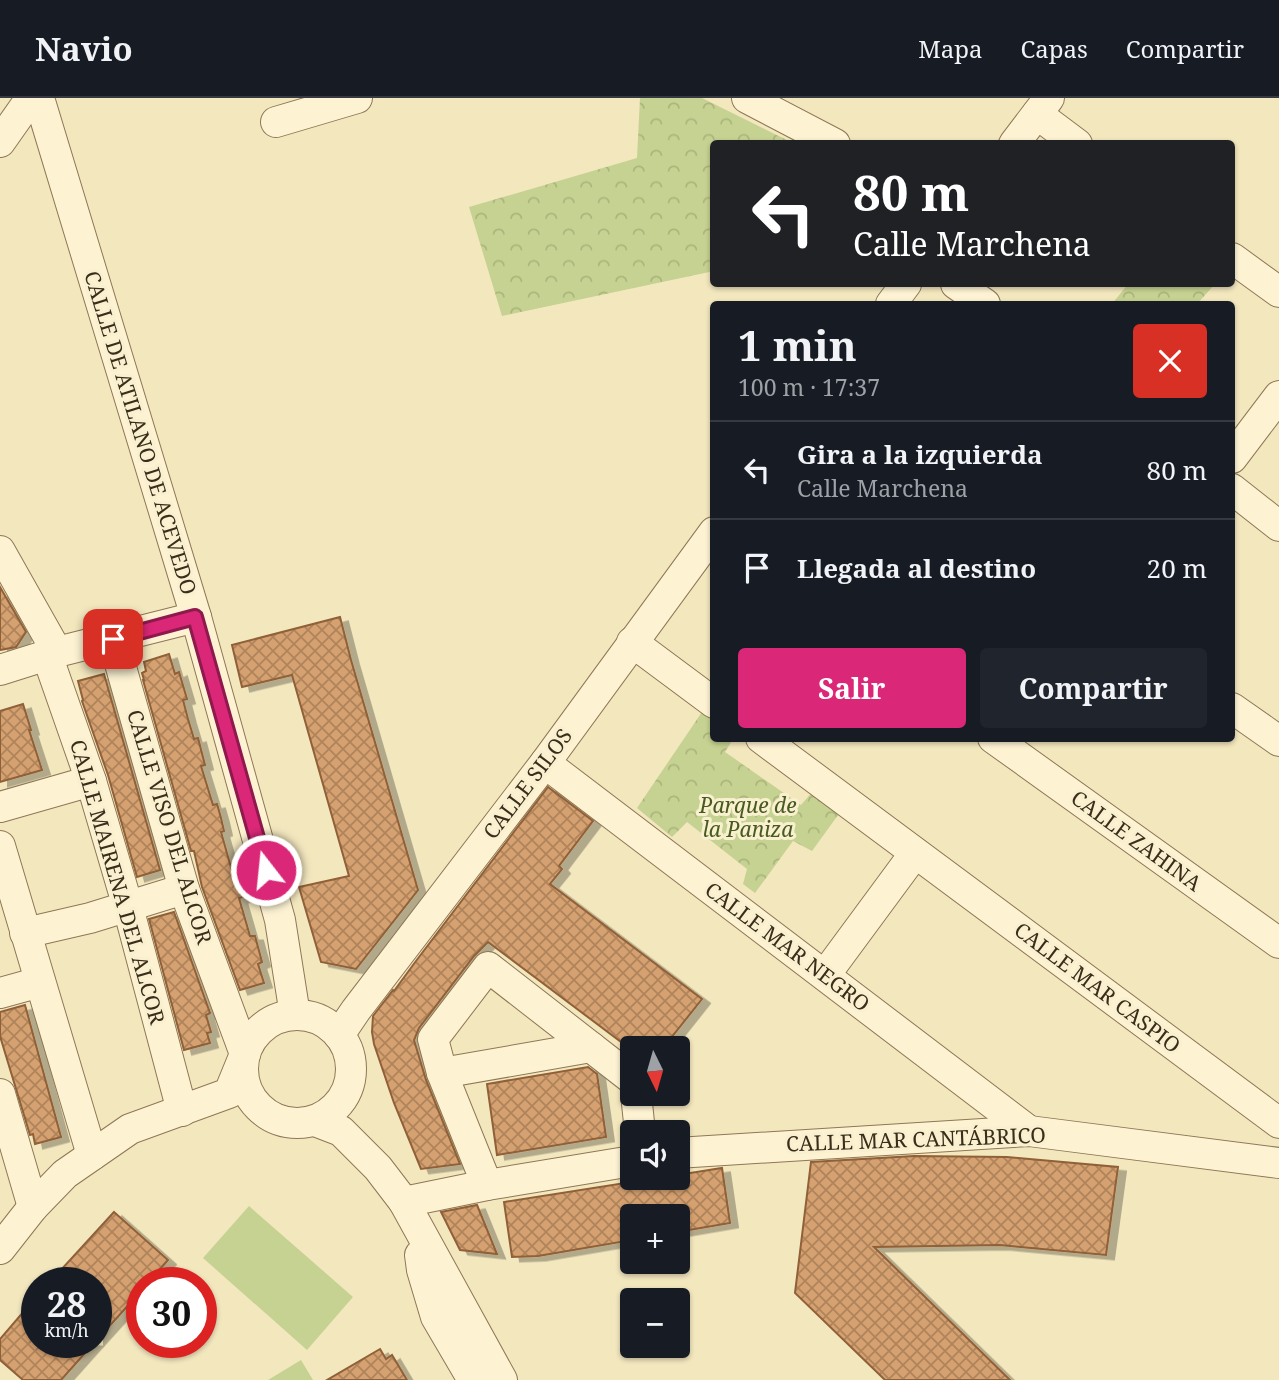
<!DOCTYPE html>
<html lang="es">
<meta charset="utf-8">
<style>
body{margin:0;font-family:"Noto Serif",serif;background:#20242c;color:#f1f3f6;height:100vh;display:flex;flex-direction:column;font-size:26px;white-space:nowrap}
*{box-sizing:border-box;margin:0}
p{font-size:23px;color:#9ea1a6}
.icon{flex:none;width:38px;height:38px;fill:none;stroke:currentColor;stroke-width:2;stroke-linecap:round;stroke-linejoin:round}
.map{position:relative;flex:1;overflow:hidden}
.drawer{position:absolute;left:710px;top:203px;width:525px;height:441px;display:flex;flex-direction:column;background:#171b24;border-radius:7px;box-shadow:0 2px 5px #0004}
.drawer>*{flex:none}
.top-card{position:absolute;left:710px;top:42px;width:525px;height:147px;border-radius:7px;box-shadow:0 2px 5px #0004;background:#202124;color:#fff;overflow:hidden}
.needle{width:46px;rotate:175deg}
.fabs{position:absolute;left:620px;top:938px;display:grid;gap:14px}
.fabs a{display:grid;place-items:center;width:70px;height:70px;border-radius:7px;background:#171b24;box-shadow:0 2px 5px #0004;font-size:35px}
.speed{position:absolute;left:21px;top:1169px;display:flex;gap:14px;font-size:35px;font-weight:700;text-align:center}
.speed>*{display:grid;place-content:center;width:91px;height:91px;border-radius:50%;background:#171b24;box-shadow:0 2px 5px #0004;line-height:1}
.speed small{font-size:18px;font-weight:400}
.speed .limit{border:10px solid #d22;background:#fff;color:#111}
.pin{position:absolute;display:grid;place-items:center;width:60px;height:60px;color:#fff;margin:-30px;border-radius:14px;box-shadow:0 4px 10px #0006}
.me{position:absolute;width:77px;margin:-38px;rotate:344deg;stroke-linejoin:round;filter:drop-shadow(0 0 5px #0008)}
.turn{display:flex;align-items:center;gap:24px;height:147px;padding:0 28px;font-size:32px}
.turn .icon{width:91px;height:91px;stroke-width:2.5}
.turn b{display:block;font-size:49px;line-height:60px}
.round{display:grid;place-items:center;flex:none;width:74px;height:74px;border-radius:7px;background:#20242c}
.headline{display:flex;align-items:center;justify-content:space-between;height:119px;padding:0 28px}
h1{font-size:42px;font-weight:700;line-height:52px}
.cta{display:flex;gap:14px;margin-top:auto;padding:14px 28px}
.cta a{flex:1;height:80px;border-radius:7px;background:#db2777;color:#fff;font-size:28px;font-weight:700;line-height:80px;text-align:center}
.cta a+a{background:#20242c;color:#f1f3f6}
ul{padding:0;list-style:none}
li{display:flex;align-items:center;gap:21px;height:98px;padding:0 28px;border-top:2px solid #363941}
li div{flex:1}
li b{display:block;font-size:26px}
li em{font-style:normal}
header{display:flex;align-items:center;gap:42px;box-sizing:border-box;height:98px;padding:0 35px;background:#171b24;border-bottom:2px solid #363941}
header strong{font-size:33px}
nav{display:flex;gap:38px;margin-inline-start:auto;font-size:24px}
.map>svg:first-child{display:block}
.grass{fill:#c6d291}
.park{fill:url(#park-crowns)}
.building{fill:url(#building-cross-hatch);stroke:#906038;stroke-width:2;filter:url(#shadow)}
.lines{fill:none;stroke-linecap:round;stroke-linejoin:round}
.minor-casing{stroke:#8e7755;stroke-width:32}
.minor{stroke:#fdf3d3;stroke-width:30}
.route-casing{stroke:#8e194d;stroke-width:18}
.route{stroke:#db2777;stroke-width:12}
.labels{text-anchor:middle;stroke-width:6;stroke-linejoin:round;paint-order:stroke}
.street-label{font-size:21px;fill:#3b2d1b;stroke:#f9f0cf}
.park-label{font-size:21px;font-style:italic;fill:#475a1f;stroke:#f9f0cf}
</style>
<header>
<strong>Navio</strong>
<nav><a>Mapa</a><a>Capas</a><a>Compartir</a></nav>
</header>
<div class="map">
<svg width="1279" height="1282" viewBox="0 0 1279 1282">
<defs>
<pattern id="park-crowns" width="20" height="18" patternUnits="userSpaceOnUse" patternTransform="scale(1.75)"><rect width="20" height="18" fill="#c6d291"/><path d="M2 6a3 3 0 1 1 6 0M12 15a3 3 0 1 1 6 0" fill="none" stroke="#abb57c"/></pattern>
<pattern id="building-cross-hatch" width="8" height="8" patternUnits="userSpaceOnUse" patternTransform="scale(1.75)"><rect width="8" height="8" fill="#d6a170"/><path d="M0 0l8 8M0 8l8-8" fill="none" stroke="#af845b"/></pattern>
<filter id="shadow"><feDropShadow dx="8" dy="4.5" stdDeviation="0" flood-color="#0004"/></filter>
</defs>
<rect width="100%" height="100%" fill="#f3e7be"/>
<g class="grass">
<path d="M249,1108L353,1199L307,1252L203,1160Z"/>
<path d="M301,1262L313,1282H268Z"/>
</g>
<g class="park">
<path d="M640,0H702L793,45L714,46V173L502,218L469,109L637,60Z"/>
<path d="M1128,186H1215L1197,206H1112Z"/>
<path d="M702,614L714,622V640L733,641L725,654L801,707L813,693L841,713L812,753L793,743L755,795L743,786L747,771L687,724L672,739L637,710Z"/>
</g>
<g class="building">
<path d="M0,489L26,534L16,549L0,552Z"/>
<path d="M340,519L351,562L418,792L356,871L321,864L299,789L349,778L292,577L242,589L232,547Z"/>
<path d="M169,556L175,576L179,574L187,601L183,602L188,621L194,641L198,640L205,667L201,668L213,707L217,706L221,720L224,733L221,734L232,773L235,772L243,799L239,800L250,838H255L262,864L258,866L264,885L240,892L202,789L194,753H191L143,582H144L142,575L146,573L144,564Z"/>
<path d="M104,576L160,772L137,779L108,677L82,603L83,602L78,583Z"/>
<path d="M23,606L31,632H29L42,672L0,684V613Z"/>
<path d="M548,689L593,723L559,768L562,771L550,786L702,901L663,950H629L488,844L474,858L419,930L414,942L426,982L460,1066L421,1071L394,1005L374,946L372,934L373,918L393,892L394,893L416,863Z"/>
<path d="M174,814L210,915L206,917L211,934L207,935L210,945L184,952L149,821Z"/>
<path d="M25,907L61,1039L35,1046L33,1036L30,1037L0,938V914Z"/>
<path d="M588,969L597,976L606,1039L497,1057L487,986Z"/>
<path d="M914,1058L1007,1059L1118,1069L1106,1157L1000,1147L874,1149L1010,1282H885L795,1195L811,1064Z"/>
<path d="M722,1070L730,1125L677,1134V1118H632V1142L538,1158L512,1159L504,1104L657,1080H677V1077Z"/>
<path d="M477,1107L497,1156L460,1152L441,1114Z"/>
<path d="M114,1114L168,1162L148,1185H142V1192L96,1243V1185H49Z"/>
<path d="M37,1198V1244H95L61,1282H23L0,1262V1241Z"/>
<path d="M380,1251L386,1261L392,1257L407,1282H327Z"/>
</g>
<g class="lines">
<g class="minor-casing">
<g id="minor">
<path d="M39,0L196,519L280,822L295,917"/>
<path d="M747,0L835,46"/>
<path d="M1037,16L1077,46"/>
<path d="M276,24L357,0"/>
<path d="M0,44L31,0"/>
<path d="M1014,46L1049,0"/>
<path d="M1232,160L1279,194"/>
<path d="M956,186L985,206"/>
<path d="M891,206L906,186"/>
<path d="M1232,360L1279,298"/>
<path d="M1232,391L1279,428"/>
<path d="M0,453L57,554"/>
<path d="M632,544L714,605"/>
<path d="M47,557L91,683L128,809L182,1013"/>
<path d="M0,572L57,554L196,519"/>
<path d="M1232,610L1279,643"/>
<path d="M761,640L1279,1025"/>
<path d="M993,640L1279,845"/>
<path d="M545,665L1029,1033"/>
<path d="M0,709L91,683"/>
<path d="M0,748L92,1057"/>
<path d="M25,835L90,820L184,791"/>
<path d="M825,877L915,755"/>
<path d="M0,895L40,884"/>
<circle cx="297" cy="971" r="54"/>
<path d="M339,937L356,912L545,665L714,434"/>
<path d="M442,975L591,949"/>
<path d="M0,996L33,1109"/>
<path d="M636,996L640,1034"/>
<path d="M315,1023L341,1033L378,1070L404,1104L502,1282"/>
<path d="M677,1055L1029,1033L1279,1065"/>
<path d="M487,1087L442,975L433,941L488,869L632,981"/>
<path d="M404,1104L487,1087L632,1063"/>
<path d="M0,1151L33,1109L65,1076L130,1031L229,995L245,956L184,791L113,541"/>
<path d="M420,1157L422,1172L436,1219L473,1282"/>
</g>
</g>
<use href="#minor" class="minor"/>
</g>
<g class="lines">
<g class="route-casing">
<path id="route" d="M113,541L195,519L266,772"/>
</g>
<use href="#route" class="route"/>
</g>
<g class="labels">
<g class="street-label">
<text transform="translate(140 335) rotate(73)" y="7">CALLE DE ATILANO DE ACEVEDO</text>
<text transform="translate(528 686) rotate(-53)" y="7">CALLE SILOS</text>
<text transform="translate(169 729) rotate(73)" y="7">CALLE VISO DEL ALCOR</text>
<text transform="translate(1136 743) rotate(36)" y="7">CALLE ZAHINA</text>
<text transform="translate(117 784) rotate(74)" y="7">CALLE MAIRENA DEL ALCOR</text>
<text transform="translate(787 849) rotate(37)" y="7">CALLE MAR NEGRO</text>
<text transform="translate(1097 890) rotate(37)" y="7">CALLE MAR CASPIO</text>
<text transform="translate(916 1042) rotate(-2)" y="7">CALLE MAR CANTÁBRICO</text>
</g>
<g class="park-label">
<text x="748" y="715">Parque de<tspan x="748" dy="24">la Paniza</tspan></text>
</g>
</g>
</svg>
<div class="fabs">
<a><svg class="needle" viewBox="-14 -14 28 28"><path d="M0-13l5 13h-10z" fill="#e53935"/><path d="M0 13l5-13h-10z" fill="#9ea1a6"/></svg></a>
<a><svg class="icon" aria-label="sound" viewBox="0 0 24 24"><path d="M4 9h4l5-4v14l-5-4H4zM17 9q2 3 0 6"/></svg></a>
<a>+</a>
<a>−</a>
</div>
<div class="speed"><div>28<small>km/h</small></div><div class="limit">30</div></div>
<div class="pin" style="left:113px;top:541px;background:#d93025"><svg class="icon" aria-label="arrive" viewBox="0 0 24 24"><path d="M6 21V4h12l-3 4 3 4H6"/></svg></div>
<svg class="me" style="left:266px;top:772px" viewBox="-20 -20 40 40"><circle r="17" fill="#db2777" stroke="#fff" stroke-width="3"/><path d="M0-11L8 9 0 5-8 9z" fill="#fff"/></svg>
<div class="top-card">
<div class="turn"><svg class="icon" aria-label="left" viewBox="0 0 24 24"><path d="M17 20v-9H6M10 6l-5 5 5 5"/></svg><div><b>80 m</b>Calle Marchena</div></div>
</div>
<section class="drawer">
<div class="headline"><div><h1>1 min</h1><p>100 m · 17:37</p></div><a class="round" style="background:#d93025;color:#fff"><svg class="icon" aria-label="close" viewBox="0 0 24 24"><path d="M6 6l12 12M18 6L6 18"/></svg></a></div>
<ul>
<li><svg class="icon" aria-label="left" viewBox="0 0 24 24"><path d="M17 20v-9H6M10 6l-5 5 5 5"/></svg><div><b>Gira a la izquierda</b><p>Calle Marchena</p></div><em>80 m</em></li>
<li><svg class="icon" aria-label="arrive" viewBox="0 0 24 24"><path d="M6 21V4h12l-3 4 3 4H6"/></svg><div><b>Llegada al destino</b></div><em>20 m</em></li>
</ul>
<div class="cta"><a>Salir</a><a>Compartir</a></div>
</section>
</div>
